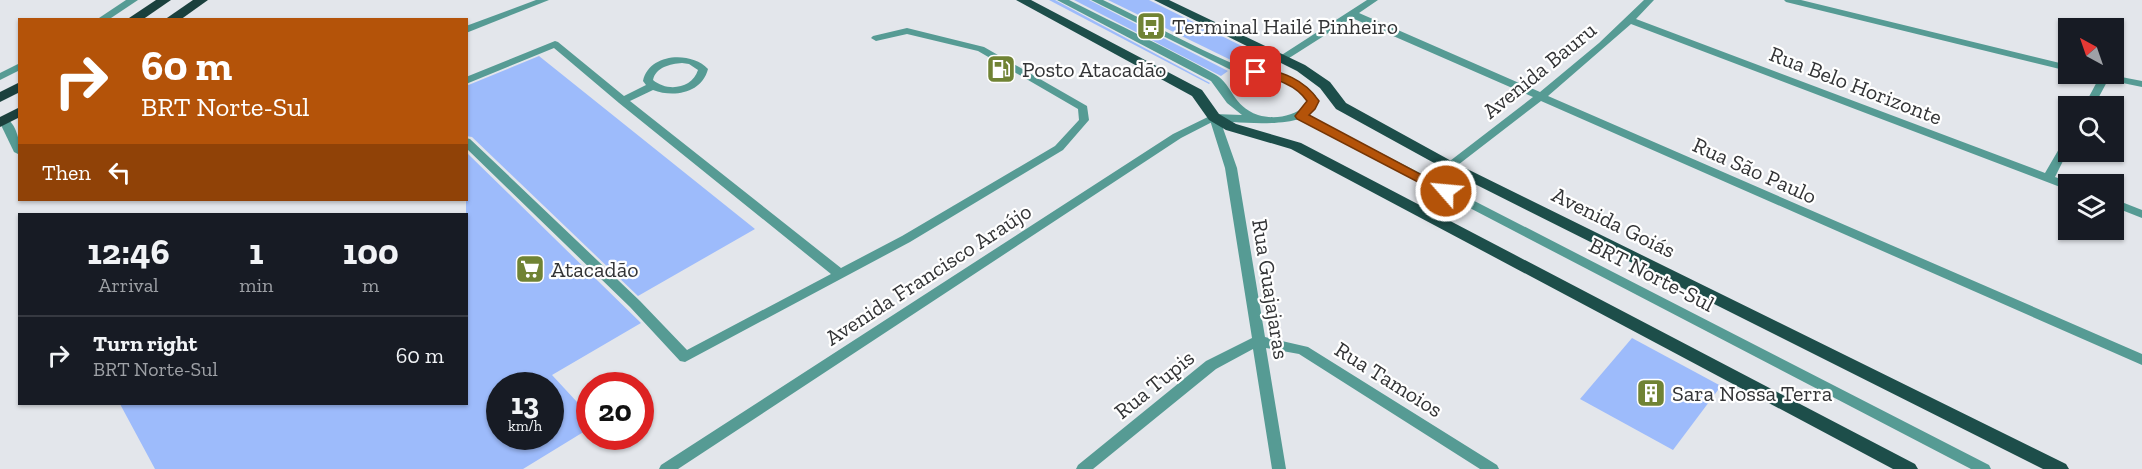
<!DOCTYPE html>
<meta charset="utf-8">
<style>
body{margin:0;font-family:"Zilla Slab",serif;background:#20242c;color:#f1f3f6;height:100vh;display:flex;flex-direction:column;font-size:22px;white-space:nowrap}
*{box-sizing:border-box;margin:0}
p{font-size:20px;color:#9ea1a6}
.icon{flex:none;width:33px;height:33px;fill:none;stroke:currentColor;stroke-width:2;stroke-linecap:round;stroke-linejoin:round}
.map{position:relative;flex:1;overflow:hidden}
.panel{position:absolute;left:18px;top:213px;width:450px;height:192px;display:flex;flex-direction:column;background:#171b24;border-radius:0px;box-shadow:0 2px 4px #0004}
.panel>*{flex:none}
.top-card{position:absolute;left:18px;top:18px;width:450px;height:183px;border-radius:0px;box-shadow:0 2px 4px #0004;background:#b45309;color:#fff;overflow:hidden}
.needle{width:39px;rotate:320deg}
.tools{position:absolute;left:2058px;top:18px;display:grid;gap:12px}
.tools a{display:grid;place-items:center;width:66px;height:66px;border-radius:0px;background:#171b24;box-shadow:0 2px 4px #0004;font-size:30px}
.speed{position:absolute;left:486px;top:372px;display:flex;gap:12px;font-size:30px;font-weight:700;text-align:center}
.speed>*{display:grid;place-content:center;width:78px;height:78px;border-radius:50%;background:#171b24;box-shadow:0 2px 4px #0004;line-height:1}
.speed small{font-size:15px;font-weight:400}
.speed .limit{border:9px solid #d22;background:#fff;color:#111}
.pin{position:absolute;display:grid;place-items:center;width:51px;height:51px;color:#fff;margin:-26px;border-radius:12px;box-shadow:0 3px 9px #0006}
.me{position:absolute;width:66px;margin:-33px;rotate:297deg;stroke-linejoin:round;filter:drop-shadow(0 0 4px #0008)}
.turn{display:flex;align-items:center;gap:21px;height:126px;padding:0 24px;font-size:27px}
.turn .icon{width:78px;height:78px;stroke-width:2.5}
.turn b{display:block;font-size:42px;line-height:51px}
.then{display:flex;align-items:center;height:57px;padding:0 24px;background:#0003;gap:12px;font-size:22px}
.eta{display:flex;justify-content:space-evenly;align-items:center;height:102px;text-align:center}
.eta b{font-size:36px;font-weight:700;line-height:42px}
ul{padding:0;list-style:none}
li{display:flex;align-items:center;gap:18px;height:78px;padding:0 24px;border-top:2px solid #363941}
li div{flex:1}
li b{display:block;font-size:22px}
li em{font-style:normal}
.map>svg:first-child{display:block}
.building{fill:#9dbbfb;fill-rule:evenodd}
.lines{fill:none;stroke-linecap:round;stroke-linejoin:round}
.service{fill:#569b94;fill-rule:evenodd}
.minor{fill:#569b94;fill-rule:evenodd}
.tertiary{fill:#569b94;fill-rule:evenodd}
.primary{fill:#1d4e4a;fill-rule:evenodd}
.trunk{fill:#1b403d;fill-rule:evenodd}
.route{fill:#b45309;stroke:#753606;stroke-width:1.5}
.labels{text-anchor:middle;stroke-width:4.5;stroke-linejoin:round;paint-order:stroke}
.poi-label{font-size:22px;fill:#333436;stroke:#fff;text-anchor:start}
.street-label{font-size:22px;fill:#333436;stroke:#fff}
</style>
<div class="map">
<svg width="2142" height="469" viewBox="0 0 2142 469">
<rect width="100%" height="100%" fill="#e3e6eb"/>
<g class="building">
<path d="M1049,0H1055L1210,83L1209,84Z"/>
<path d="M1074,0H1089L1228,71L1221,76Z"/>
<path d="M1108,0H1149L1256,53L1240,64L1237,63Z"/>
<path d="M539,56L755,229L638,296L472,137L466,136V86Z"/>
<path d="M466,152L641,323L552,375L590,416V428L523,469H155L120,404H466ZM500,386H550V436H500Z"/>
<path d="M1632,338L1721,386L1673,450L1580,399Z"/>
</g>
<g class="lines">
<g class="service">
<path d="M126,0H138L108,20H96Z"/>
<path d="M536,0H549L466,33V26Z"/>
<path d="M1057,0H1069C1118,25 1168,48 1216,75C1233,85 1232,106 1258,115C1276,120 1292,116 1306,106V97L1299,90L1281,80L1231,70L1091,0H1103C1147,21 1191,46 1236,65C1266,77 1293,68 1316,96V107L1307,115L1989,465L1991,469H1971L1299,119C1280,126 1230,123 1210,119L1209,117L1210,115L1214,114L1242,115L1227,103L1211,81Z"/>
<path d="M907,28L984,47L1087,106L1089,120L1063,150L910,242L685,362L680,361L630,307L466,148V138L470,139L640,301L687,350L831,274L619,103L554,48L466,84V77L555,41L558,42L624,96L646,85L643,81C649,53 691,51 708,69C702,93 674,98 653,90L630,101L841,268L902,236L1055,146L1079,120L1078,109L978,51L907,34L876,41L871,38L873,36ZM682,63L689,64L698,70C692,89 667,92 653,80C656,67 670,64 682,63Z"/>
<path d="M20,63V70L0,80V73Z"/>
<path d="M4,117C17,123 20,142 20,155L14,152L0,123V118Z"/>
</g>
<g class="minor">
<path d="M1367,0H1378L1359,13L1540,92L1599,43L1644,0H1654L1636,19L2045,173L2063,142L2068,139V151L2055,177L2072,183L2068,184V190L1631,24L1548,96L2142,354V365L1541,101L1454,168H1446L1444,166L1446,164L1533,97L1352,18L1286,60L1282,61L1277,58Z"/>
<path d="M1784,0H1801L2068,65V71L1786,2Z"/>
<path d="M2088,74H2106L2142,81V87L2108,80L2094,106H2084L2099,78Z"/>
<path d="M1214,114L1219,117L1237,168L1265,337L1308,347L1497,465L1499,469H1480L1299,354L1266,348L1286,469H1272L1253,349L1216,369L1093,469H1076L1078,465L1206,361L1252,338L1225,168L1209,117Z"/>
<path d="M2114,199L2142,210V218L2114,207Z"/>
</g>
<path class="tertiary" d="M1214,114L1218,115L1219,117L1218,119L1181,138L678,469H659L661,465L1173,134Z"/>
<g class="primary">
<path d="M1016,0H1031L1202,90L1219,114L1236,124L1301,143L1915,464L1918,469H1893L1291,149L1226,130L1209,120L1192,96Z"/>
<path d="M1154,0H1169L1305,65L1330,82L1346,103L1455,163L2066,464L2069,469H2043L1445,169L1336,109L1320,88L1297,71Z"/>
</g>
<g class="trunk">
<path d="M156,0H171L142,20H126Z"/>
<path d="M193,0H208L180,20H164Z"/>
<path d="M20,82V92L0,102V92Z"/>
<path d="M20,107V117L0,127V117Z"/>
</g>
</g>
<path class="route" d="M1256,68C1282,71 1304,79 1319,101L1315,109L1309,115L1452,191L1446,195L1441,194L1297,119L1295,116L1307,101C1294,82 1273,79 1252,74L1250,72Z"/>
<defs>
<g id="bus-square" transform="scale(1.5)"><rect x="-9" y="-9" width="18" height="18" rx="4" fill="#708334" stroke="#fff"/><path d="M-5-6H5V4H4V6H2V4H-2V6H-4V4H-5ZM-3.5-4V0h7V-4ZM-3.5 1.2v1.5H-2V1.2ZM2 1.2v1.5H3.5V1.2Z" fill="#fff"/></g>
<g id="fuel-square" transform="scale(1.5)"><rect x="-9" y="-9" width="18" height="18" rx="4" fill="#708334" stroke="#fff"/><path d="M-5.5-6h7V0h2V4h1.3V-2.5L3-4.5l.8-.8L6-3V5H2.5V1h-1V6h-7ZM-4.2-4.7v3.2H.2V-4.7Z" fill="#fff"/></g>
<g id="supermarket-square" transform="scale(1.5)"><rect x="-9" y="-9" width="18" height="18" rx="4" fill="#708334" stroke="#fff"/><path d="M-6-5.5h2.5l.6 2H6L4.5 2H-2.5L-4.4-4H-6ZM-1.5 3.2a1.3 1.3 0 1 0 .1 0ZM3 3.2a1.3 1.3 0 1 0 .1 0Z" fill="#fff"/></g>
<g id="building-square" transform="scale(1.5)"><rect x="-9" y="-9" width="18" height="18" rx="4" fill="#708334" stroke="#fff"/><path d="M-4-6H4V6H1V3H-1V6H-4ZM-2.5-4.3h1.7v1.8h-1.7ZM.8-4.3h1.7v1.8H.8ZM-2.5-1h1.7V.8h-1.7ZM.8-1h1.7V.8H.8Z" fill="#fff"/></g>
</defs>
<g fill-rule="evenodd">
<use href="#bus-square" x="1151" y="26"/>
<use href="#fuel-square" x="1001" y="69"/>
<use href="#supermarket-square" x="530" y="269"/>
<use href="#building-square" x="1651" y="393"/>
</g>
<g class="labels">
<g class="poi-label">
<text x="1172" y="34">Terminal Hailé Pinheiro</text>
<text x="1022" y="77">Posto Atacadão</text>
<text x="551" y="277">Atacadão</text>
<text x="1672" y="401">Sara Nossa Terra</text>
</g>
<g class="street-label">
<text transform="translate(1539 70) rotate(-39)" y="8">Avenida Bauru</text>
<text transform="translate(1856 85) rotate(21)" y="8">Rua Belo Horizonte</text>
<text transform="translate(1755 170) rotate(24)" y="8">Rua São Paulo</text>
<text transform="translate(1614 222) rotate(26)" y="8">Avenida Goiás</text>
<text transform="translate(928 274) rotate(-33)" y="8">Avenida Francisco Araújo</text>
<text transform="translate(1652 274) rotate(27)" y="8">BRT Norte-Sul</text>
<text transform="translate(1271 289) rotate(81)" y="8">Rua Guajajaras</text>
<text transform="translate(1389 379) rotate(32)" y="8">Rua Tamoios</text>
<text transform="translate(1154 384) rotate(-39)" y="8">Rua Tupis</text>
</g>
</g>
</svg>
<div class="tools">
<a><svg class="needle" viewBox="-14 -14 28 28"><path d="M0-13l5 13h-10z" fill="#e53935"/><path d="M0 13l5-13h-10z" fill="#9ea1a6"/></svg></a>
<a><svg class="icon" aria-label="search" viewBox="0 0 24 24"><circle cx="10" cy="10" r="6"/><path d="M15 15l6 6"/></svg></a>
<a><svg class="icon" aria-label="layers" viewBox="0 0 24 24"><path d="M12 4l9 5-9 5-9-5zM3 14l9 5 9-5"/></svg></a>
</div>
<div class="speed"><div>13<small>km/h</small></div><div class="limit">20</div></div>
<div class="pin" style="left:1256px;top:72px;background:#d93025"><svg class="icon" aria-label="arrive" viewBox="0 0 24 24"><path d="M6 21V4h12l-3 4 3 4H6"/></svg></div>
<svg class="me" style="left:1446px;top:191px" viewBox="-20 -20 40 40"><circle r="17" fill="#b45309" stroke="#fff" stroke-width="3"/><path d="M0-11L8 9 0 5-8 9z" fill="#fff"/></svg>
<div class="top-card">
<div class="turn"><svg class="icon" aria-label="right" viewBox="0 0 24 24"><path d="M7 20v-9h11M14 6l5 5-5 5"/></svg><div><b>60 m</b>BRT Norte-Sul</div></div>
<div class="then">Then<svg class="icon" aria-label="left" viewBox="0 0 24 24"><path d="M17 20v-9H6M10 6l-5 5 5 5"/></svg></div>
</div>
<section class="panel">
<div class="eta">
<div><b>12:46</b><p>Arrival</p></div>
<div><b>1</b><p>min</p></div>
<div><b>100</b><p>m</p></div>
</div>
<ul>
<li><svg class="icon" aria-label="right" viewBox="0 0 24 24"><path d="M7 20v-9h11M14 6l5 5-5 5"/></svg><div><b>Turn right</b><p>BRT Norte-Sul</p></div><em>60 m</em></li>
</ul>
</section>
</div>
